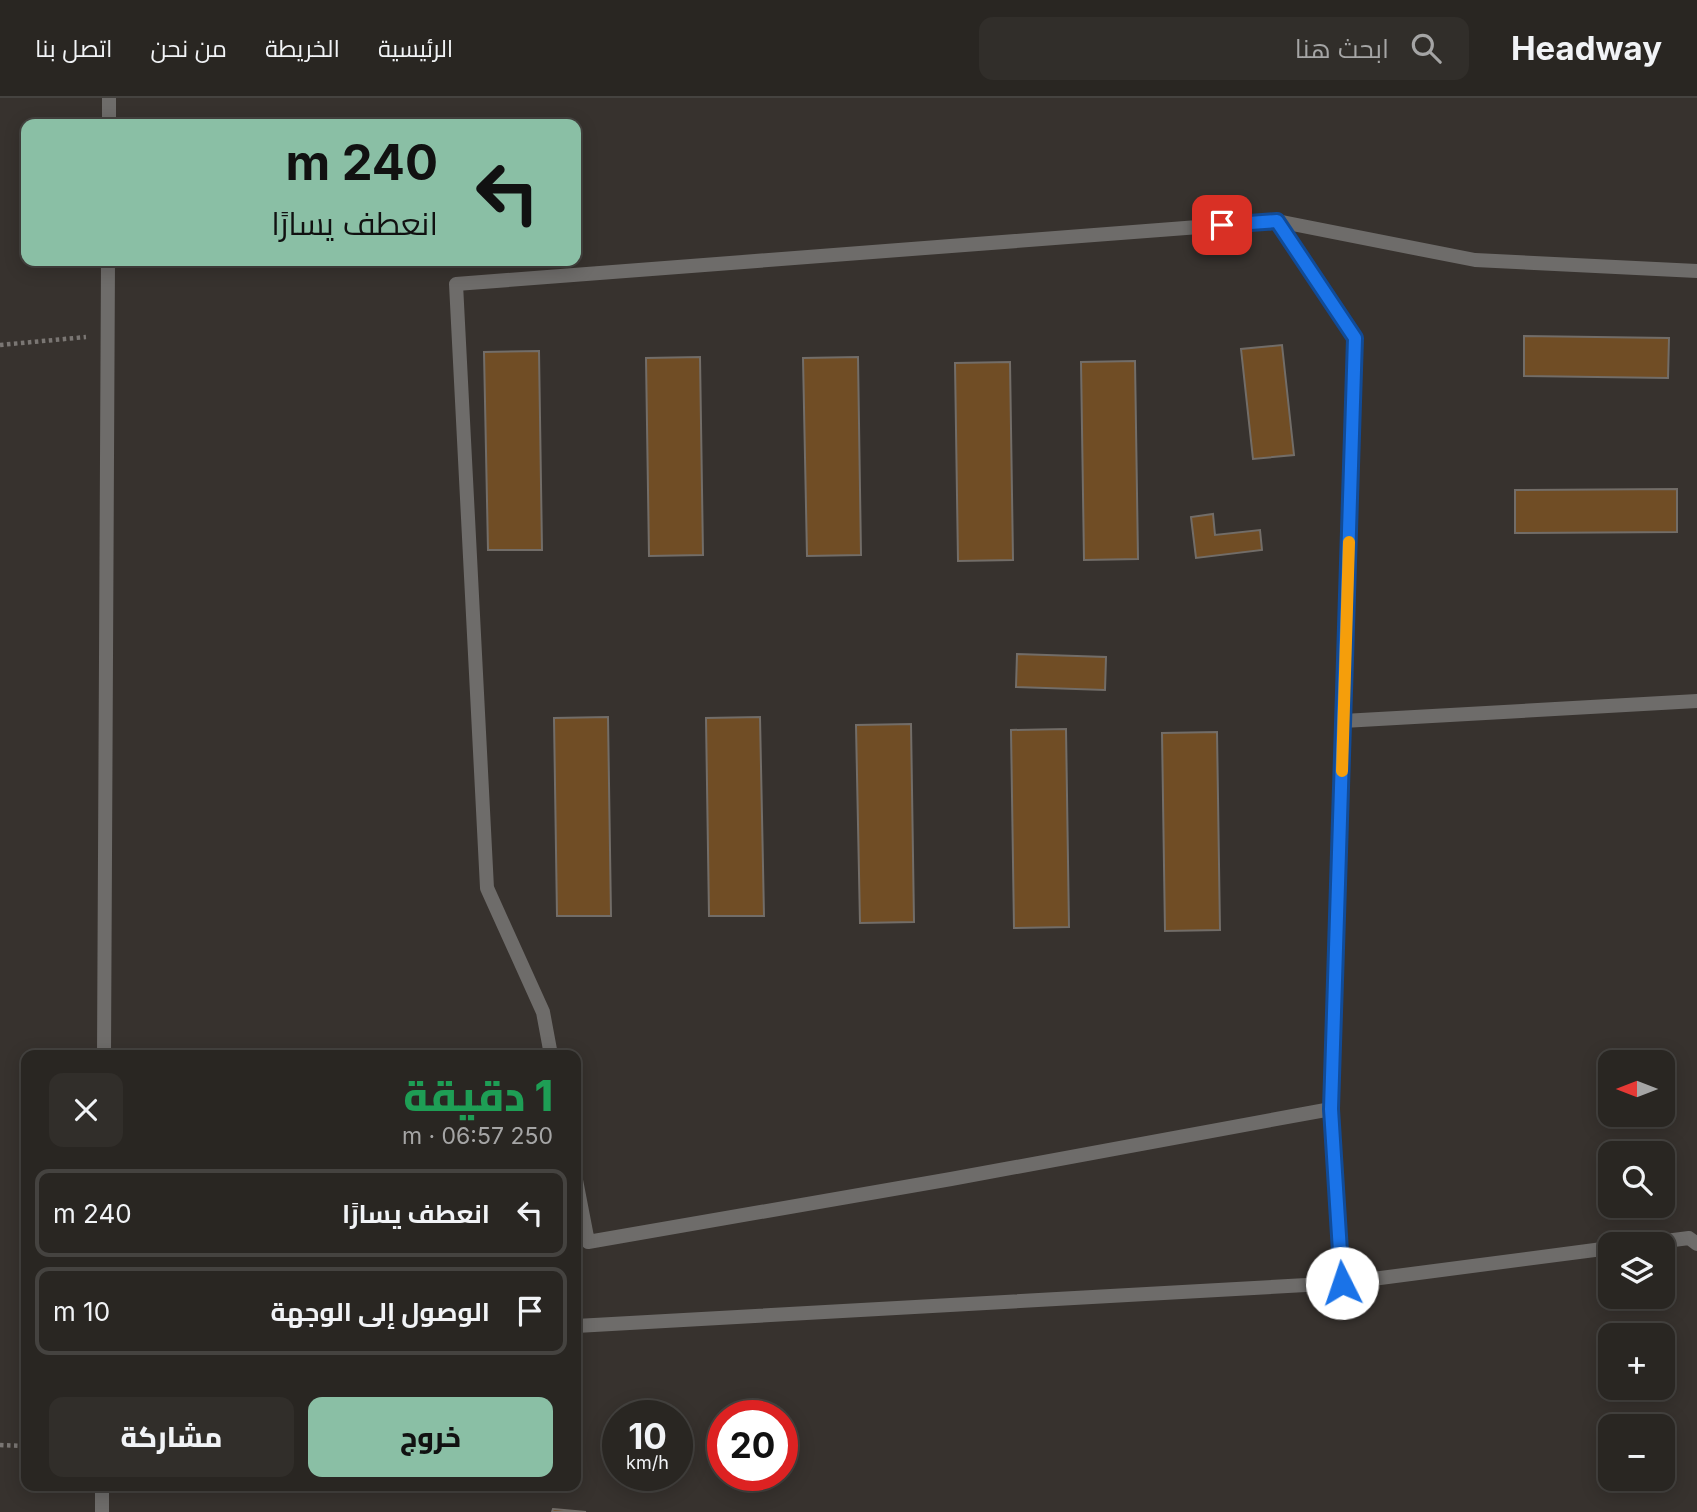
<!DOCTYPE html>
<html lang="ar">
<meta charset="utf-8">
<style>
body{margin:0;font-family:Inter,Cairo,sans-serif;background:#312e2a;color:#f1f3f6;direction:rtl;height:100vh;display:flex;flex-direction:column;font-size:26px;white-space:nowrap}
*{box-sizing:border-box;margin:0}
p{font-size:23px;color:#a5a5a5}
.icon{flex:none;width:38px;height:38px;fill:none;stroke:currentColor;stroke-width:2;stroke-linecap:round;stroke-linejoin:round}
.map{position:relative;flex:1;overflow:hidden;direction:ltr}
.drawer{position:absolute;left:21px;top:952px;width:560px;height:441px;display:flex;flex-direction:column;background:#292622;border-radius:14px;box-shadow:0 4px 18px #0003,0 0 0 2px #454340;direction:rtl}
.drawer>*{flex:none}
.guide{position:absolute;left:21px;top:21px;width:560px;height:147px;border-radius:14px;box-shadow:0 4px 18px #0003,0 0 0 2px #454340;direction:rtl;background:#8abfa5;color:#111;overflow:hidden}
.needle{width:46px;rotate:270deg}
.tools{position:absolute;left:1598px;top:952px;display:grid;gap:14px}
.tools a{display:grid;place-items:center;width:77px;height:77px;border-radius:14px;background:#292622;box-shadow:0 4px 18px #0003,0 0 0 2px #454340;font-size:35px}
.speed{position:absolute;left:602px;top:1302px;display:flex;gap:14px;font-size:35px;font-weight:700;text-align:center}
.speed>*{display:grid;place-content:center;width:91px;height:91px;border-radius:50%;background:#292622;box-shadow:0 4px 18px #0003,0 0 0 2px #454340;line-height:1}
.speed small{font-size:18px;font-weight:400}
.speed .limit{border:10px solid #d22;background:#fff;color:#111}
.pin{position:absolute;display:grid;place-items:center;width:60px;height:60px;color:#fff;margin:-30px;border-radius:14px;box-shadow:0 4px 10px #0006}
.me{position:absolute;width:77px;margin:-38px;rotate:356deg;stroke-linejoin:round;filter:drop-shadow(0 0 5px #0008)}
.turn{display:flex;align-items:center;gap:24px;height:147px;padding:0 28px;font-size:32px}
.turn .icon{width:91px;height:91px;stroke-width:2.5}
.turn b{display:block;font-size:49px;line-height:60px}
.round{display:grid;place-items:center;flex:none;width:74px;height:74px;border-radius:14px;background:#312e2a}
.headline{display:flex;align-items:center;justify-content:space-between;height:119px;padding:0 28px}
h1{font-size:42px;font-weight:800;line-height:52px;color:#1e9e55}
.button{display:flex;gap:14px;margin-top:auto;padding:14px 28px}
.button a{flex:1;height:80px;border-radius:14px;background:#8abfa5;color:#111;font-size:28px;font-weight:800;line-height:80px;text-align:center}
.button a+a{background:#312e2a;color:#f1f3f6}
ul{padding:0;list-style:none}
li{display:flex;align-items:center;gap:21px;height:88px;margin:0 14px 10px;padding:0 14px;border:4px solid #454340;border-radius:14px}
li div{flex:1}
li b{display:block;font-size:26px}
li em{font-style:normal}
header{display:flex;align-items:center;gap:42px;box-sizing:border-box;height:98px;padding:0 35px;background:#292622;border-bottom:2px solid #454340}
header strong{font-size:33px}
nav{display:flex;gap:38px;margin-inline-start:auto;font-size:24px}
.search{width:490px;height:63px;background:#312e2a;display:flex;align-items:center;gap:18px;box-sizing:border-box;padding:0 24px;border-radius:14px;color:#a5a5a5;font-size:26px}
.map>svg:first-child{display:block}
.building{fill:#704d25;stroke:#726d68;stroke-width:2}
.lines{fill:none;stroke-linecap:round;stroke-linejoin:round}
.path{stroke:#7a7673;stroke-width:4.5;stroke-dasharray:3.5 3.5;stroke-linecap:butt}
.service{stroke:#6e6c6a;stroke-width:14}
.tertiary{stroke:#6e6c6a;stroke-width:14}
.route-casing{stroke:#114b97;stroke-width:18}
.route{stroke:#1a73e8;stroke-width:12}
.slow{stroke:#f59e0b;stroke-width:12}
</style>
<header>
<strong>Headway</strong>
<div class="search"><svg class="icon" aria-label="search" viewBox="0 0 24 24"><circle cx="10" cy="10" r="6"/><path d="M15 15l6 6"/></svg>ابحث هنا</div>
<nav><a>الرئيسية</a><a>الخريطة</a><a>من نحن</a><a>اتصل بنا</a></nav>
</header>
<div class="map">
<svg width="1697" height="1414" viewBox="0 0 1697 1414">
<rect width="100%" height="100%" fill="#37322e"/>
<g class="building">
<path d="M1524,238L1669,240L1668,280L1524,278Z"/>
<path d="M1282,247L1294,357L1253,361L1241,251Z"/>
<path d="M539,253L542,452H488L484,254Z"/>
<path d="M700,259L703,457L649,458L646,260Z"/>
<path d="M858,259L861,457L807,458L803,260Z"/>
<path d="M1135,263L1138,461L1084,462L1081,264Z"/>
<path d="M1010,264L1013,462L958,463L955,265Z"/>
<path d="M1677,391V434L1515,435V392Z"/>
<path d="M1213,416L1215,437L1260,432L1262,452L1196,460L1191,419Z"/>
<path d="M1017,556L1106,559L1105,592L1016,589Z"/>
<path d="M608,619L611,818H557L554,620Z"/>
<path d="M760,619L764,818H709L706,620Z"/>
<path d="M911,626L914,824L860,825L856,627Z"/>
<path d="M1066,631L1069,829L1014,830L1011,632Z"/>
<path d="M1217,634L1220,832L1165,833L1162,635Z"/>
<path d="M553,1411L586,1414H552Z"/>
</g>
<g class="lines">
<g class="path">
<path d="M0,247L86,239"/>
<path d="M0,1347L26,1348"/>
</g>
<g class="service">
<path d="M1277,123L1475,162L1697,173"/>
<path d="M1343,623L1697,603"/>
<path d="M551,957L543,914L487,790L456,186L1277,123L1355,240L1331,1011L1342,1185L576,1228"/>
<path d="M576,1082L588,1144L951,1081L1331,1011"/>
<path d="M1642,1146L1689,1140L1697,1146"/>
<path d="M1342,1185L1610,1150"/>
</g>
<g class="tertiary">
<path d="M109,26V0"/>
<path d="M104,957L108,163"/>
<path d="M102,1414V1388"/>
</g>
</g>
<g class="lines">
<g class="route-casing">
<path id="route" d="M1222,127L1277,123L1355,240L1331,1011L1342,1185"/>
</g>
<use href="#route" class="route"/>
<path class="slow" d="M1342,673L1349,444"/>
</g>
</svg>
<div class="tools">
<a><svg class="needle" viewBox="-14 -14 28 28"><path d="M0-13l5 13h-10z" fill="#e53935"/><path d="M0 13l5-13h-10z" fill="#a5a5a5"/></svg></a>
<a><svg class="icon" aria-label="search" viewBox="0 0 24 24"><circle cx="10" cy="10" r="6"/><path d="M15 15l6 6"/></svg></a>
<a><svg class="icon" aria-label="layers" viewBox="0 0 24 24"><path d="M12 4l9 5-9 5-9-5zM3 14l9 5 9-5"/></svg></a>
<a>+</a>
<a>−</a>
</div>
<div class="speed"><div>10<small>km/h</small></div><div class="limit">20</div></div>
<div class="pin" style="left:1222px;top:127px;background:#d93025"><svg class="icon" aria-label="arrive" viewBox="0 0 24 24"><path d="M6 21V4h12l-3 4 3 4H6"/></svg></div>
<svg class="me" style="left:1342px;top:1185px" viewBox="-20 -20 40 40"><circle r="19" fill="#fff"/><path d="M0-13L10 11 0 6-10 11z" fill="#1a73e8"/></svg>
<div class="guide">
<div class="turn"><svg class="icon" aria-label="left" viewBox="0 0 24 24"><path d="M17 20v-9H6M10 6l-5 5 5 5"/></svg><div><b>240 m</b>انعطف يسارًا</div></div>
</div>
<section class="drawer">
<div class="headline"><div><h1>1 دقيقة</h1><p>250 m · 06:57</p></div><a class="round"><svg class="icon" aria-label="close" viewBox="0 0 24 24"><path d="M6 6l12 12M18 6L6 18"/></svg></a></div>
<ul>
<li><svg class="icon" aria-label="left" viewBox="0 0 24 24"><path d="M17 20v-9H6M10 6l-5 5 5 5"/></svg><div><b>انعطف يسارًا</b></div><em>240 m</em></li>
<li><svg class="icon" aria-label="arrive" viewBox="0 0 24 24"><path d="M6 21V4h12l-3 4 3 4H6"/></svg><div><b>الوصول إلى الوجهة</b></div><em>10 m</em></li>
</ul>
<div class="button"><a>خروج</a><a>مشاركة</a></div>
</section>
</div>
